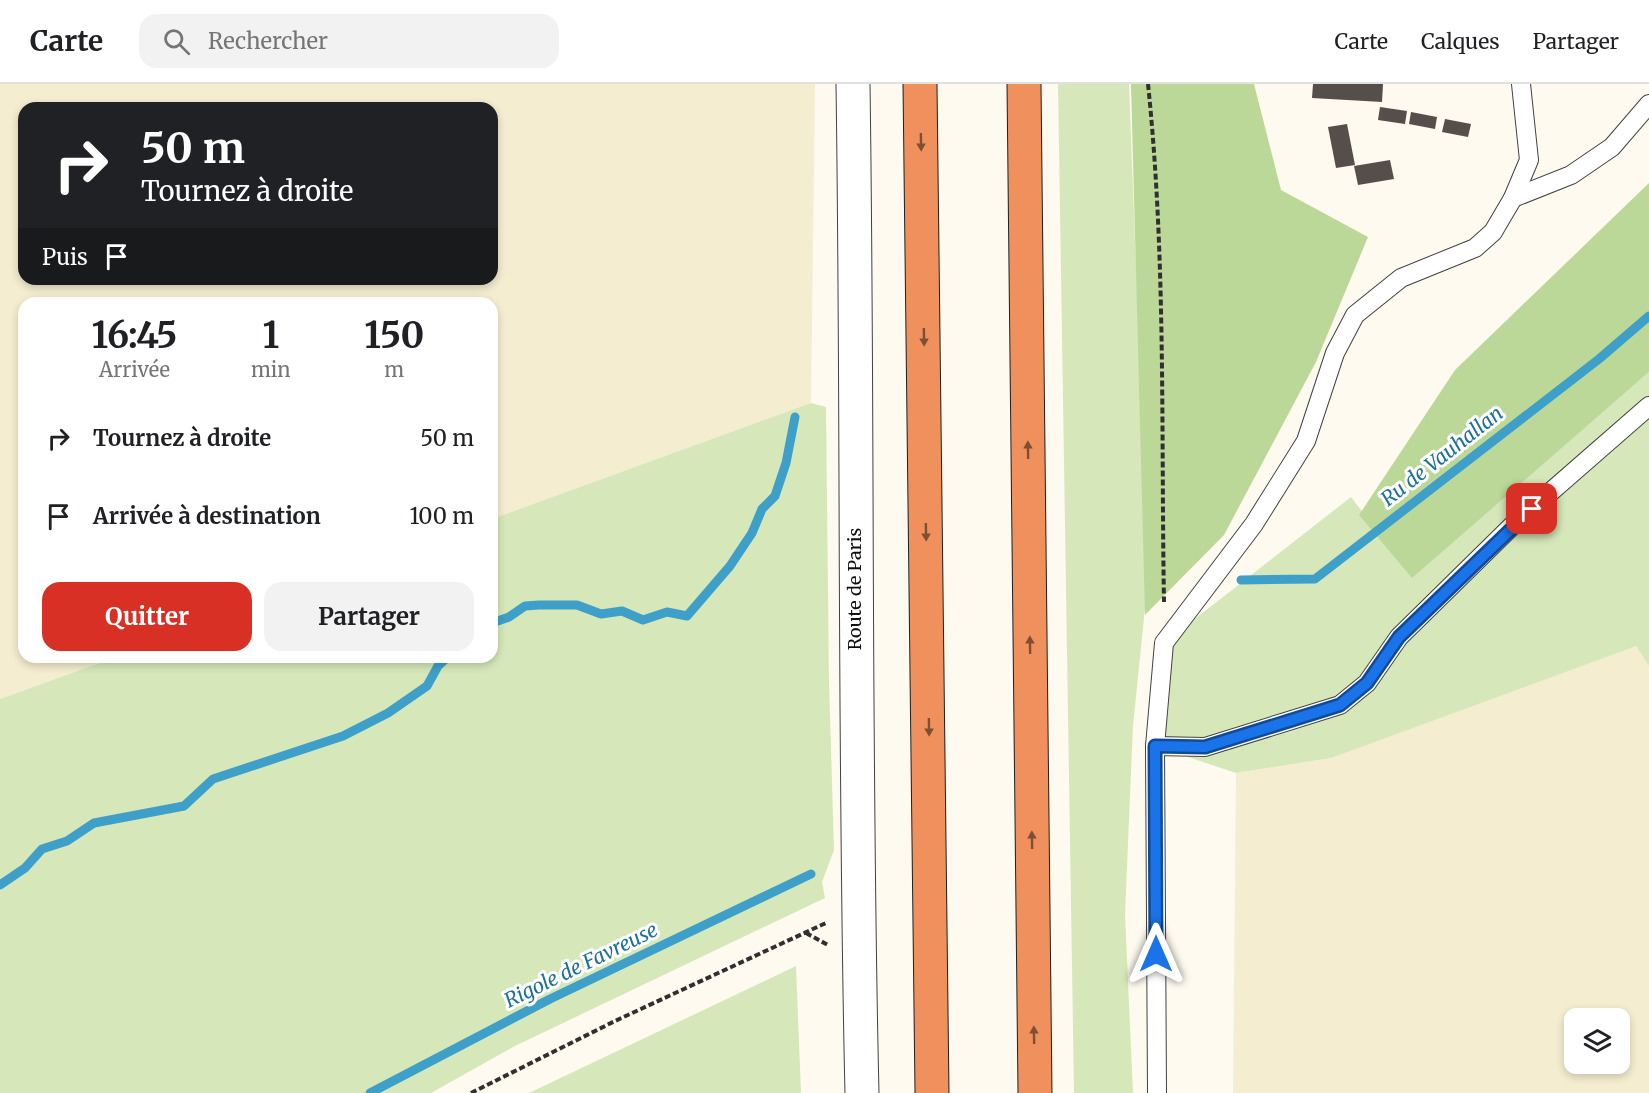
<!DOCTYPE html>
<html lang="fr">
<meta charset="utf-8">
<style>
body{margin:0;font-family:Merriweather,serif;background:#f2f2f2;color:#202124;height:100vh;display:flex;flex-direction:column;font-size:22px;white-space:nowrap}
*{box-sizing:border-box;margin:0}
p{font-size:20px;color:#757577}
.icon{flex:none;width:33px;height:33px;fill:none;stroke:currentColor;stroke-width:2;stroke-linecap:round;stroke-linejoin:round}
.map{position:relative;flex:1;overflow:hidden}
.details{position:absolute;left:18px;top:213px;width:480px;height:366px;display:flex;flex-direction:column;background:#fff;border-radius:18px;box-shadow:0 3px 9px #0003}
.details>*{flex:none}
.top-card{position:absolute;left:18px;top:18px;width:480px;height:183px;border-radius:18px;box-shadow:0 3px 9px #0003;background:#202124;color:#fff;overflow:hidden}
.fabs{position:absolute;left:1564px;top:924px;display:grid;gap:12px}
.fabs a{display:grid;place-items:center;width:66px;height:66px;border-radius:12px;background:#fff;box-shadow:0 3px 9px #0003;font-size:30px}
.pin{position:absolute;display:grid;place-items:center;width:51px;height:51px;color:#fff;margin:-26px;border-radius:12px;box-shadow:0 3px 9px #0006}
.me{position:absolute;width:66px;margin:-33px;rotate:0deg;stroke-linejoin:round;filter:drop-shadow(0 0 4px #0008)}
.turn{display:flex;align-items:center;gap:21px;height:126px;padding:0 24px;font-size:27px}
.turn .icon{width:78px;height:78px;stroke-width:2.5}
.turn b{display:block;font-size:42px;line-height:51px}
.then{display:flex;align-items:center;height:57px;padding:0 24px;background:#0003;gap:12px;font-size:22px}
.eta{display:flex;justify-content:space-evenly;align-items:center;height:102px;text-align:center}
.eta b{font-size:36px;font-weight:700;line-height:42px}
.cta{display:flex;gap:12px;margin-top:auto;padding:12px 24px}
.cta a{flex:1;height:69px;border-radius:18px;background:#d93025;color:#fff;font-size:24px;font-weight:700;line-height:69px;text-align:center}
.cta a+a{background:#f2f2f2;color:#202124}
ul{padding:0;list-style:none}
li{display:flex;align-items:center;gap:18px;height:78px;padding:0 24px}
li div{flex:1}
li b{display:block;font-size:22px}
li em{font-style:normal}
header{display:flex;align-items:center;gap:36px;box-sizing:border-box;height:84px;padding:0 30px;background:#fff;border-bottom:2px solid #e0e0e0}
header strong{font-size:28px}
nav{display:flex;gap:33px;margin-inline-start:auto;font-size:21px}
.search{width:420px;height:54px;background:#f2f2f2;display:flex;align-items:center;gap:15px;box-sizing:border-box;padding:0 21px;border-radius:18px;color:#757577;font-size:22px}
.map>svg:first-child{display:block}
.farmland{fill:#f4edd0;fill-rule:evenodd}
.green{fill:#d6e8ba}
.forest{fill:#bcd899}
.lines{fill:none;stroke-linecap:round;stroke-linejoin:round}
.stream{stroke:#3ea0c9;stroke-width:9}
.building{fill:#564e4a}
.lane-casing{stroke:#414141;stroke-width:20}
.street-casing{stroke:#414141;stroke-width:35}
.highway-casing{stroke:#1f1f1f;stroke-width:35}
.path{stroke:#303030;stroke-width:4;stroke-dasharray:6 3;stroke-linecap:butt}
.lane{stroke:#fff;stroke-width:18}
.street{stroke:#fff;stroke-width:33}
.highway{stroke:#f0905c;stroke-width:33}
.oneway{fill:#7f4f35}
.route-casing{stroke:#114b97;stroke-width:15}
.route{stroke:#1a73e8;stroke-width:10}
.labels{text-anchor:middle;stroke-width:6;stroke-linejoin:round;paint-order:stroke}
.street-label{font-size:18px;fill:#0e0e0e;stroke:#fff}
.water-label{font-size:20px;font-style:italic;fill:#1b709c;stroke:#fff}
</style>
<header>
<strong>Carte</strong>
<div class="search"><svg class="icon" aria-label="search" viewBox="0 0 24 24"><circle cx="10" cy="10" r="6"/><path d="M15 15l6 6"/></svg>Rechercher</div>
<nav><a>Carte</a><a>Calques</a><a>Partager</a></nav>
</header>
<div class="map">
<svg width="1649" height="1009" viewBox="0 0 1649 1009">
<rect width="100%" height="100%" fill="#fefaef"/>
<g class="farmland">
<path d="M0,0H815L811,319L492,435V219H24V573H116L0,615ZM24,24H492V195H24Z"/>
<path d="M1636,562L1649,582V1009H1233L1236,689L1331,674L1437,618ZM1575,934H1620V980H1575Z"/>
</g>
<g class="green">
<path d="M1058,0H1129L1148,495L1133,642L1125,830L1133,1009H1074Z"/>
<path d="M1649,288V582L1636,562L1331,674L1236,689L1155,662L1164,559L1351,413L1412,493Z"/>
<path d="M811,319L826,323L829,597L834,766L822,798L825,814L515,962L431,1009H0V615L116,573H492V435Z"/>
<path d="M796,882L801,1009H529Z"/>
</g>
<g class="forest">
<path d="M1131,0H1254L1281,106L1368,153L1316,278L1224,451L1145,531Z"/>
<path d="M1649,99V288L1412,494L1359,431L1455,286Z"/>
</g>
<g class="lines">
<g class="stream">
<path d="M1241,496L1315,495L1599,275L1649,232"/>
<path d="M492,539L509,533L525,522L539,521H577L601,530L622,527L643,536L667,528L687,532L730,482L752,449L762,425L775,412L786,379L795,333"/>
<path d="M0,801L25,784L42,765L67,757L94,739L184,722L213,695L343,652L388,629L427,602L438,582L448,573"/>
<path d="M370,1009L550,915L811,790"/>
</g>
</g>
<g class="building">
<path d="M1313,0H1383L1382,18L1312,14Z"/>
<path d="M1380,23L1407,27L1405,40L1378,36Z"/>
<path d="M1411,28L1437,33L1435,45L1409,40Z"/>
<path d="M1445,35L1471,40L1468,53L1442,48Z"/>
<path d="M1347,40L1355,81L1336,84L1328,43Z"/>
<path d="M1390,76L1394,95L1358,101L1354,82Z"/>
</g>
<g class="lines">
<g class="lane-casing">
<g id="lane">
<path d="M1513,114L1571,91L1612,63L1649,20"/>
<path d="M1155,662L1205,663L1340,621L1367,599L1399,553L1515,439L1649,322"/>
<path d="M1157,1009L1155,662L1164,559L1254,440L1306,357L1335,269L1355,231L1401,194L1475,164L1493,148L1513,114L1529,76L1521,0"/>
</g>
</g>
<g class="street-casing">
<path id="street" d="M853,0C858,336 854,673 862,1009"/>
</g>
<g class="highway-casing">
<g id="highway">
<path d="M920,0L932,1009"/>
<path d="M1024,0L1035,1009"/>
</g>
</g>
<g class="path">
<path d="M1148,0C1166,172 1161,345 1164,518"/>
<path d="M806,849L828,861"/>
<path d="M471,1009L615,937L828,838"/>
</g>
<use href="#lane" class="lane"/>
<use href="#street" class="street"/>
<use href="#highway" class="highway"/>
</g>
<defs><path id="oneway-solid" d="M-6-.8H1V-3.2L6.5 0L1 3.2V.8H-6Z" transform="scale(1.5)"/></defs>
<g class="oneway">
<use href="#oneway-solid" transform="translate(921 58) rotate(89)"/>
<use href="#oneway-solid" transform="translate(924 253) rotate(89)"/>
<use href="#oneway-solid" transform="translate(1028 366) rotate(-91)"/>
<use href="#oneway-solid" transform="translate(926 448) rotate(89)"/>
<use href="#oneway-solid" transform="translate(1030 561) rotate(-91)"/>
<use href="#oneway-solid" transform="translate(929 643) rotate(89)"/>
<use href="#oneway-solid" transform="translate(1032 756) rotate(-91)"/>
<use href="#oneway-solid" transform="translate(1034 951) rotate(-91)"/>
</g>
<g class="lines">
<g class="route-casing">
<path id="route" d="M1156,870L1155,662L1205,663L1340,621L1367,599L1399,553L1532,425"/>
</g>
<use href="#route" class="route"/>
</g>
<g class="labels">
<g class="street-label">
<text transform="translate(855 505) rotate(-90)" y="6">Route de Paris</text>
</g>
<g class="water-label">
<text transform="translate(1442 372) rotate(-38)" y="7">Ru de Vauhallan</text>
<text transform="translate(581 881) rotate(-26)" y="7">Rigole de Favreuse</text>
</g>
</g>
</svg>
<div class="fabs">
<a><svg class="icon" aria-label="layers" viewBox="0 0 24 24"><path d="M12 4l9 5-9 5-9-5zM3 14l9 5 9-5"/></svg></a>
</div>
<div class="pin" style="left:1532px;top:425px;background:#d93025"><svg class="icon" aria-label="arrive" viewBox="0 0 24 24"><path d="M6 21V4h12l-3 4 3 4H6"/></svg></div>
<svg class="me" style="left:1156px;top:870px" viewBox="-20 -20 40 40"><path d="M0-17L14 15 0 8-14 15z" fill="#1a73e8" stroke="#fff" stroke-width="4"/></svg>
<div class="top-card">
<div class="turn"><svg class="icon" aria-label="right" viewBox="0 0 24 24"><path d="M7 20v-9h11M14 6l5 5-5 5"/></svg><div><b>50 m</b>Tournez à droite</div></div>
<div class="then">Puis<svg class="icon" aria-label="arrive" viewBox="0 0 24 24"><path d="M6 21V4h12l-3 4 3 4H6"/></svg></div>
</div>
<section class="details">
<div class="eta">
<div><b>16:45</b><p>Arrivée</p></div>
<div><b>1</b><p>min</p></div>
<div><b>150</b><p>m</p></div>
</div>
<ul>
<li><svg class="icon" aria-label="right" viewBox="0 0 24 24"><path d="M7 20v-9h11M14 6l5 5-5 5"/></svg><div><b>Tournez à droite</b></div><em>50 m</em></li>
<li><svg class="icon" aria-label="arrive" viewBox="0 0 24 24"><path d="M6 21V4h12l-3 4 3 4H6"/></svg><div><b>Arrivée à destination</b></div><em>100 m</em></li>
</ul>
<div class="cta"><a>Quitter</a><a>Partager</a></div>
</section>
</div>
